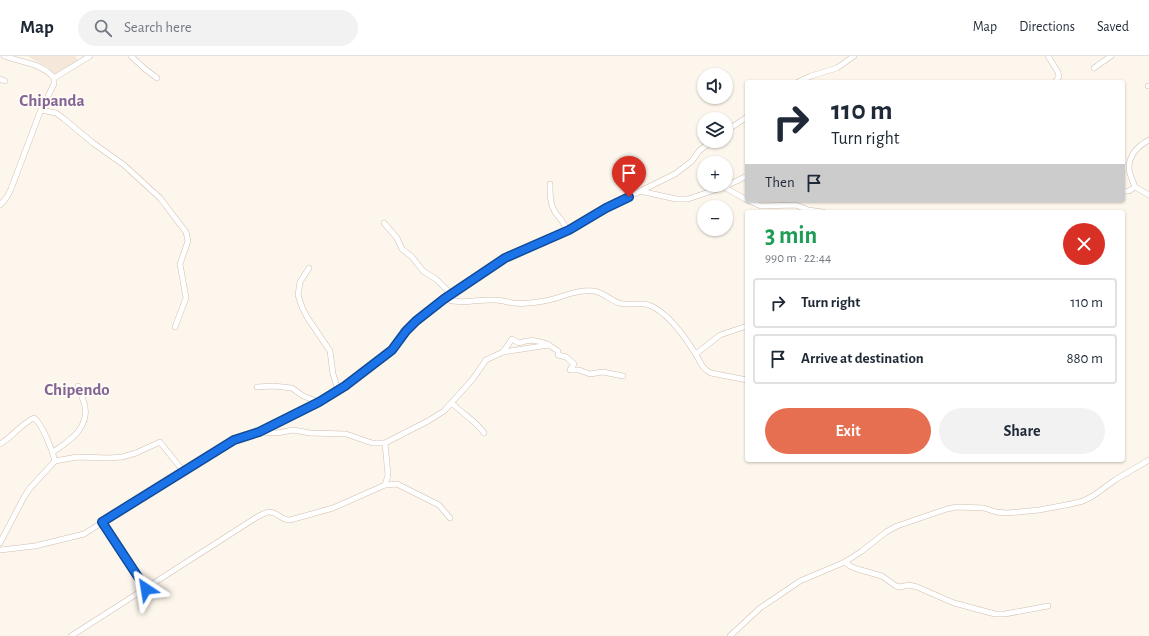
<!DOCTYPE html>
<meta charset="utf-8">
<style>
body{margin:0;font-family:"Alegreya Sans",sans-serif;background:#f2f2f3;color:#1f2937;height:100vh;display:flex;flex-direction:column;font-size:15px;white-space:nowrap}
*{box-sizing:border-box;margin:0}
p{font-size:13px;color:#747a83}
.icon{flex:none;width:22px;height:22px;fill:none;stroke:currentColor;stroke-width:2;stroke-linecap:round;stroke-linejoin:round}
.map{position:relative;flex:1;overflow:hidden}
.panel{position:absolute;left:745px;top:154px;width:380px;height:252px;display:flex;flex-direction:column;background:#fff;border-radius:4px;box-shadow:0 1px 3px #0004}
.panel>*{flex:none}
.top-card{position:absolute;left:745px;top:24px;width:380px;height:122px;border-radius:4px;box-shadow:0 1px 3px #0004;background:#fff;color:#1f2937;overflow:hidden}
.buttons{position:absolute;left:697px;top:12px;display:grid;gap:8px}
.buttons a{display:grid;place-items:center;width:36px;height:36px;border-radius:50%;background:#fff;box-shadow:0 1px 3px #0004;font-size:20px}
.pin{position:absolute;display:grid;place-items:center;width:34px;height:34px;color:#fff;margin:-41px -17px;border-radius:50% 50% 50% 0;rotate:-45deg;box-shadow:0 0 4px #0007}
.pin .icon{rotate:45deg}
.me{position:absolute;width:44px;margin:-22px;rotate:327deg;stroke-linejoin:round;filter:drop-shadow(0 0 3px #0008)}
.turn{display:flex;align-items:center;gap:14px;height:84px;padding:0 20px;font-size:18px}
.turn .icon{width:52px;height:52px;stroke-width:2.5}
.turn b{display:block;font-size:28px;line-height:34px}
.then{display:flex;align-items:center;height:38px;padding:0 20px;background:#0003;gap:8px;font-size:15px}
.round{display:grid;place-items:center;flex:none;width:42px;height:42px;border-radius:21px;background:#f2f2f3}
.headline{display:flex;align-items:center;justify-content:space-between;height:68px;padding:0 20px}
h1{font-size:24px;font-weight:700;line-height:30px;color:#1e9e55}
.button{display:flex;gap:8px;margin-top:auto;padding:8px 20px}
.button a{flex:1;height:46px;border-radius:24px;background:#e76f51;color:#fff;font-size:16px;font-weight:700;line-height:46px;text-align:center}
.button a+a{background:#f2f2f3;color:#1f2937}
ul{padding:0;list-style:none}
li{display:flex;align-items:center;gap:12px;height:50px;margin:0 8px 6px;padding:0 12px;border:2px solid #e0e1e3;border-radius:4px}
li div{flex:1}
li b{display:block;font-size:15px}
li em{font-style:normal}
header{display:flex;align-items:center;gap:24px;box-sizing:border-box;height:56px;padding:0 20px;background:#fff;border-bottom:1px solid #e0e1e3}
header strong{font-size:19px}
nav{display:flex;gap:22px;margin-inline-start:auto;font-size:14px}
.search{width:280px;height:36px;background:#f2f2f3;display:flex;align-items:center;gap:10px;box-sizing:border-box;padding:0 14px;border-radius:22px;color:#747a83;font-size:15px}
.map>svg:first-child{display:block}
.residential{fill:#f5e8da}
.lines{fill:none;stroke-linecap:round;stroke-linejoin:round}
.minor-casing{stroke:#d1beb0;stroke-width:6}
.minor{stroke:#fff;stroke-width:5}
.route-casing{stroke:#114b97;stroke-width:10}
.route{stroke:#1a73e8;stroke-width:7}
.labels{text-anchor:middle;stroke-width:4;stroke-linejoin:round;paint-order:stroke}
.quarter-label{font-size:17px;font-weight:bold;fill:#846695;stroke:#fffaf3}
</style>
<header>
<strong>Map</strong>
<div class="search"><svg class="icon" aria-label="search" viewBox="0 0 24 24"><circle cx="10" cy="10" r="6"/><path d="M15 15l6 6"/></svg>Search here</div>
<nav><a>Map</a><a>Directions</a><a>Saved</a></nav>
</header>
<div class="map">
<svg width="1149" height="580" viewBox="0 0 1149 580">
<rect width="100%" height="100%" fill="#fdf6ec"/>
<path class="residential" d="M28,0H75L79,6L55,18Z"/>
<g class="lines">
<g class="minor-casing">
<g id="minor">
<path d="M131,0L145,13L157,22"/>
<path d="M1048,0L1058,16L1059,21L1055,26"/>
<path d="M1094,12L1111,0"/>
<path d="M54,22L90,0"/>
<path d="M0,23L5,25"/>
<path d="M798,26L811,20L837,12L854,0"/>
<path d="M1148,30H1149"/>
<path d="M41,54L56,57L63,62L93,87L124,109L160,142L186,176L188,185L180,208L186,242L175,271"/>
<path d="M726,75L747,61"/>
<path d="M550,128C550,138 550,148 555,156C560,163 565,167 567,175"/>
<path d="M724,131L745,143L761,150L796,149L808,154L823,156"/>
<path d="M1135,131C1133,125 1129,118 1129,112C1129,99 1138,90 1149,84"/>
<path d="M640,135L676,143H688L724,131L747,120"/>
<path d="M1123,135H1129L1135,131L1149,139"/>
<path d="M0,149L7,141L11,133L40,56L54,28V22C42,7 20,6 4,0"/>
<path d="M384,167L397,182L402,193L412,201L423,215L436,223L447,234L450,239"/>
<path d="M309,212L300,226L298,239L302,251L307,261L330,295L333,318L338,334"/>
<path d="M444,243C466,249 475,243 495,244C501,244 507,246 513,247C523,248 534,247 544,245C561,242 576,233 594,235C603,236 610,244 619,247C628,250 639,246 649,249C667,256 685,281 695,297C700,305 702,313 711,317L747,324"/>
<path d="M503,296L512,283L519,287C530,283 538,284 549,289"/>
<path d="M696,298L720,279L747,270"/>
<path d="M257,331L273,330L292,332L303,340L319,346"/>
<path d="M450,349H454C464,359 476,365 484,377"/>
<path d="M260,376L277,377L293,374L310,377L346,378L372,387H385L428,365L444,355L472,324L486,304L503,296L549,289L558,295V299L566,301L574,308L570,314H579L590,318L603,316L623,320"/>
<path d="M0,388C12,381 22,367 34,362C43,369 52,394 55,405"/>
<path d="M53,396C69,385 89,373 85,350C83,343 80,336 78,330"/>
<path d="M385,429L388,419L385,387"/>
<path d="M102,466L146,533"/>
<path d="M0,487L24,441L30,432L55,405L77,401L109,402L122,401L136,397L160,386L183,415"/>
<path d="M0,494L35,490L84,478L183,415L234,384L259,376L319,346L345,330L384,301L392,294L406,275L416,265L444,243L497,207L505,202L569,174L586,165L606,152L675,118L692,105L699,95L712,85"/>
<path d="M845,506L850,510L857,513L882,520L896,530L900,531L909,529L917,531L954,547L995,558H1005L1048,550"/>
<path d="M71,580L257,461C261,459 266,456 269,456C278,456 282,465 290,464L333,452L385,429L397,428L439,449L450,462"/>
<path d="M730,580L760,552L778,540L800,525L845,506L862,495L886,476L897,470L947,453L957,451L984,452L996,456L1007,457L1039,454L1071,448L1083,445L1093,440L1115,424L1149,404"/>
</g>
</g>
<use href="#minor" class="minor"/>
</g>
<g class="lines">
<g class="route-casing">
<path id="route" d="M146,533L102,466L234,384L259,376L319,346L345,330L392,294L406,275L416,265L444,243L505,202L569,174L606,152L629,141"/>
</g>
<use href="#route" class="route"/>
</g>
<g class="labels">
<g class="quarter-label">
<text x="52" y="50">Chipanda</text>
<text x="77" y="339">Chipendo</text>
</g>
</g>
</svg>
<div class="buttons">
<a><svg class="icon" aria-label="sound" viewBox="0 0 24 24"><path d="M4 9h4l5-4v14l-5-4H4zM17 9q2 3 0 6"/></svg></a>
<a><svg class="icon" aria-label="layers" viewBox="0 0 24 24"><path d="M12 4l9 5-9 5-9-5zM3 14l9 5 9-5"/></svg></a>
<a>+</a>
<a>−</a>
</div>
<div class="pin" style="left:629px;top:141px;background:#d93025"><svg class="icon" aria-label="arrive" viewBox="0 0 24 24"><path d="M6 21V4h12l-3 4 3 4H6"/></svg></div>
<svg class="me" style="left:146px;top:533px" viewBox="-20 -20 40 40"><path d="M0-17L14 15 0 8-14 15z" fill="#1a73e8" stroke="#fff" stroke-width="4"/></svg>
<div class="top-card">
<div class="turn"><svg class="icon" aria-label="right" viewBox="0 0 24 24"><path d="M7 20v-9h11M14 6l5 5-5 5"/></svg><div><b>110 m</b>Turn right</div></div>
<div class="then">Then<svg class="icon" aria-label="arrive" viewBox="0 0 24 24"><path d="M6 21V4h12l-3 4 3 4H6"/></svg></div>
</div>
<section class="panel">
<div class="headline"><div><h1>3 min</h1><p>990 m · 22:44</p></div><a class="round" style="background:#d93025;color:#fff"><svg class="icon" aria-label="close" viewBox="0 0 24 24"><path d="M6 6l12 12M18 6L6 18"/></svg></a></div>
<ul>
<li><svg class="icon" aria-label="right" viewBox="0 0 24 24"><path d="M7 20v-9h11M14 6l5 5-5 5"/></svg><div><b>Turn right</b></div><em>110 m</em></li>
<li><svg class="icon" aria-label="arrive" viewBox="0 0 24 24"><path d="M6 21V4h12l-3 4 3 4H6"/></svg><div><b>Arrive at destination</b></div><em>880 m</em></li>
</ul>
<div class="button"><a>Exit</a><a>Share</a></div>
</section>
</div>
